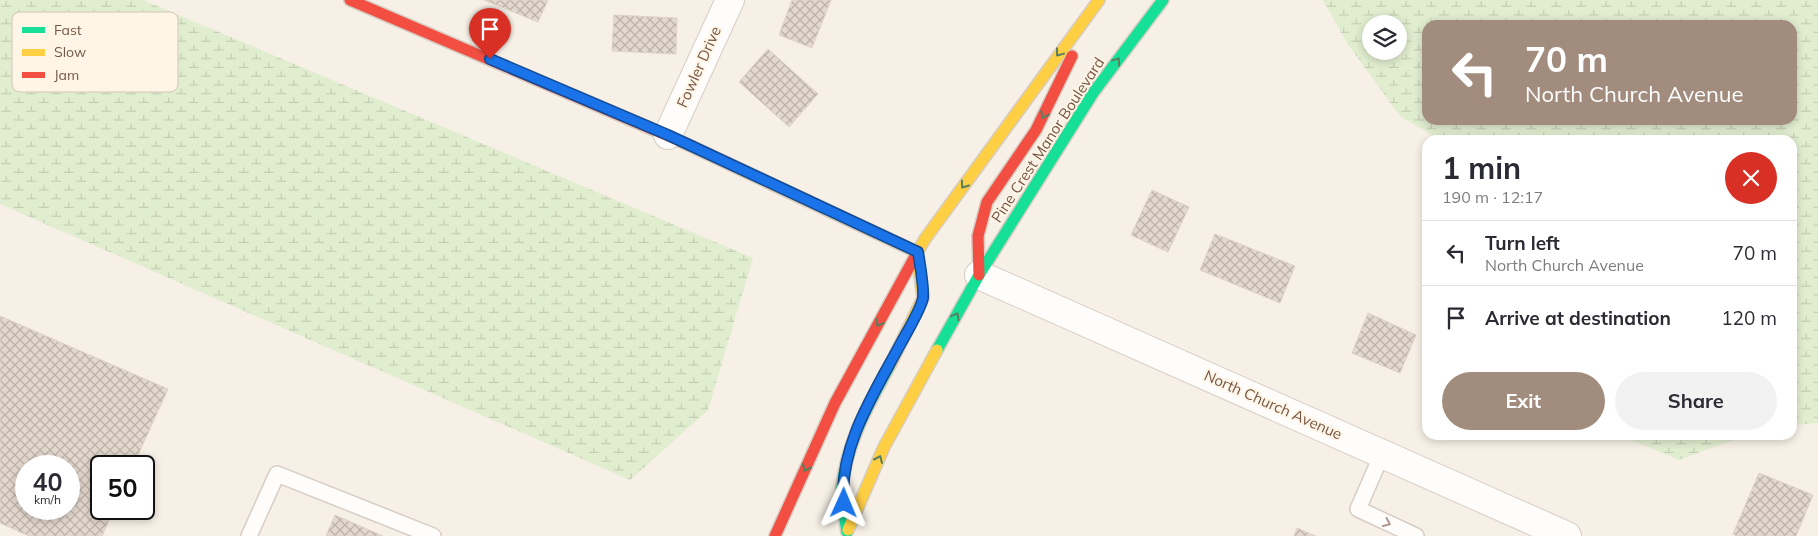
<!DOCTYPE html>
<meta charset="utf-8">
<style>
body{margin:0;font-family:Mulish,sans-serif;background:#f2f2f3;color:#2b2b33;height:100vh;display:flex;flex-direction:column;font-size:19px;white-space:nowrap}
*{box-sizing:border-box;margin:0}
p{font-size:16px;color:#7c7c81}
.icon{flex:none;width:28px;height:28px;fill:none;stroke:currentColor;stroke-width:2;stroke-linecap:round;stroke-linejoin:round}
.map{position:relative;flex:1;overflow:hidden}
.details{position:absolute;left:1422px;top:135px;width:375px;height:305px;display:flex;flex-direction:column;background:#fff;border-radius:15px;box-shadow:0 2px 8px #0003}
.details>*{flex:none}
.hud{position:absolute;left:1422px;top:20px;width:375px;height:105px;border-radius:15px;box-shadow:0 2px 8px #0003;background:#a28c7e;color:#fff;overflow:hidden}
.buttons{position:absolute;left:1362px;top:15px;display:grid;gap:10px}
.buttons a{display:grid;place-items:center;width:45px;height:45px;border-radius:50%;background:#fff;box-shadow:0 2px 8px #0003;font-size:25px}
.speed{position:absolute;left:15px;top:455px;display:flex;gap:10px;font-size:25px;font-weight:700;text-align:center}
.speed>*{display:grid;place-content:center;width:65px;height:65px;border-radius:50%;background:#fff;box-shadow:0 2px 8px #0003;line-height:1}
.speed small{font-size:12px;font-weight:400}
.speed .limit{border:2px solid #111;border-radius:8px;background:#fff;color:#111}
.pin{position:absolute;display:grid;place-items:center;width:42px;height:42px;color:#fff;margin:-51px -21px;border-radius:50% 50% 50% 0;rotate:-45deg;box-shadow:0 0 5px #0007}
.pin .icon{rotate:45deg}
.me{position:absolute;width:55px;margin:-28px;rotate:1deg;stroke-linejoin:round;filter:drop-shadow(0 0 4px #0008)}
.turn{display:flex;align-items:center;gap:18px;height:105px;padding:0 20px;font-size:22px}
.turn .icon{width:65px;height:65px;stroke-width:2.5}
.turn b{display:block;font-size:35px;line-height:42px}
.round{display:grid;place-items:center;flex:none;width:52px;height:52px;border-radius:26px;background:#f2f2f3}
.head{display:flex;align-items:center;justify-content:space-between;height:85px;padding:0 20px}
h1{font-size:30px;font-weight:700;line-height:38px}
.primary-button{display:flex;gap:10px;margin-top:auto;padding:10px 20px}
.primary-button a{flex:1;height:58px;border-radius:30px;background:#a28c7e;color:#fff;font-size:20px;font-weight:700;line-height:58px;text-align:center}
.primary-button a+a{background:#f2f2f3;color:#2b2b33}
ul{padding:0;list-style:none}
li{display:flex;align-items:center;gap:15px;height:65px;padding:0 20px;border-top:1px solid #e1e1e2}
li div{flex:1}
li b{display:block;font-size:19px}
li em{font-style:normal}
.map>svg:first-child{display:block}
.wetland{fill:url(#wetland-marsh);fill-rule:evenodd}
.building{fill:url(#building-cross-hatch);stroke:#dfd3c8;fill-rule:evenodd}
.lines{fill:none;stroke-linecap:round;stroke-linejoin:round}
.lane-casing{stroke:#d8cdc4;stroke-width:18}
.street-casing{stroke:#d8cdc4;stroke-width:30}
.fast-casing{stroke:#d7ccc2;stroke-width:14}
.slow-casing{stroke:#d7ccc2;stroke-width:14}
.jam-casing{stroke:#d7ccc2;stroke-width:14}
.lane{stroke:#fefdfb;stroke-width:15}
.street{stroke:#fefdfb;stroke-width:28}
.fast{stroke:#16e098;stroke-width:11}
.slow{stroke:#ffcf43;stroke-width:11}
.jam{stroke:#f24e42;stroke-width:11}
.oneway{stroke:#587f5f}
.oneway2{stroke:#ac998e}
.route-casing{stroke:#114b97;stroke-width:12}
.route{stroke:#1a73e8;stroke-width:9}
.labels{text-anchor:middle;stroke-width:4;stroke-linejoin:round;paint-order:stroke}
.street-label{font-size:15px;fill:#755646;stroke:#fff5e6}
.key{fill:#fff5e6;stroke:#d6c5b6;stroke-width:1}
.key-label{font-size:14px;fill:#755646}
</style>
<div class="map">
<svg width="1818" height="536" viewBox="0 0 1818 536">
<defs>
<pattern id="wetland-marsh" width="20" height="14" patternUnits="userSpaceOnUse" patternTransform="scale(1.25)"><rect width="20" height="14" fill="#e1edcf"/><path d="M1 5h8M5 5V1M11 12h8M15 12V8" fill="none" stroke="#c4cdb3"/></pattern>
<pattern id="building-cross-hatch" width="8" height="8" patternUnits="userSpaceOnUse" patternTransform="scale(1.25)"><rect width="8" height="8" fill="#e3d8cd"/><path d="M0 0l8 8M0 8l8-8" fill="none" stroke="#bdb2a8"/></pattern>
</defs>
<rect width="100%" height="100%" fill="#f6f0e6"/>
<g class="wetland">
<path d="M0,0H143L753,258L708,410L630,480L0,204Z"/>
<path d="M1323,0H1818V423L1793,425L1792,140H1440L1400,116L1347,43ZM1371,24H1399V51H1371ZM1428,25H1792V120H1428Z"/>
<path d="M1619,435H1747L1679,460Z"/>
</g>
<g class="building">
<path d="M484,0H548L538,22Z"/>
<path d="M792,0H831L812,48L779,35Z"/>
<path d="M614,15L677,18L676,54L612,51Z"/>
<path d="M768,49L818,94L789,127L739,82Z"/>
<path d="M1152,190L1189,207L1168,252L1131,235Z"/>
<path d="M1215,234L1295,266L1280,303L1200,270Z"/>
<path d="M1368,313L1416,335L1400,373L1352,353Z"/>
<path d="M0,316L168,389L133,466H101V509H114L102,536H29L0,523ZM26,466H69V509H26Z"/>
<path d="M1759,473L1813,495L1796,536H1737L1733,534Z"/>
<path d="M335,515L383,536H326Z"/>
<path d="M1297,528L1316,536H1294Z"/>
</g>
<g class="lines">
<g class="lane-casing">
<g id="lane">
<path d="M1382,454L1358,509L1416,536"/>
<path d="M249,536L277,474L433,536"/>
</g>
</g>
<g class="street-casing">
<g id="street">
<path d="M668,135L730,0"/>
<path d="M979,275L1567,536"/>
</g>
</g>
<g class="fast-casing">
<g id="fast">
<path d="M937,350L979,275L1093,93L1163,0"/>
<path d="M847,532C845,518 841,501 842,486C847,442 869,403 890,365"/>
</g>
</g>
<g class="slow-casing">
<g id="slow">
<path d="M680,141L917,252L923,298L890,365"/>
<path d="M918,251L925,239L1099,0"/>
<path d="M848,530L884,447L937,350"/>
</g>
</g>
<g class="jam-casing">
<g id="jam">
<path d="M350,0L680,141"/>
<path d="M979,275L978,236L987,202L1036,130L1072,56"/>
<path d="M775,536L835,403L918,251"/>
</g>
</g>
<use href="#lane" class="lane"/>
<use href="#street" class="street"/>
<use href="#fast" class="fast"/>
<use href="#slow" class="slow"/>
<use href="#jam" class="jam"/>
</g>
<defs><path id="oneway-chevron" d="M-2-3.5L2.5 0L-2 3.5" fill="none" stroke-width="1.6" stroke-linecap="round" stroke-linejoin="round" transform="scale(1.25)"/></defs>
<g class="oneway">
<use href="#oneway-chevron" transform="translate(1059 53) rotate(127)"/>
<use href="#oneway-chevron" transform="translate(1117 61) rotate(-53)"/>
<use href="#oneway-chevron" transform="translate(1044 115) rotate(116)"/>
<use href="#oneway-chevron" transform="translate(964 185) rotate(126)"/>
<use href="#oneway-chevron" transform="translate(956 316) rotate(-61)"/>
<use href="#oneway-chevron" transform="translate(879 323) rotate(119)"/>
<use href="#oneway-chevron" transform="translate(879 459) rotate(-66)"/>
<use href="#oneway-chevron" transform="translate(806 468) rotate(114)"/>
</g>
<use class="oneway2" href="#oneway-chevron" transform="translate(1387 523) rotate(25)"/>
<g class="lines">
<g class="route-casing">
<path id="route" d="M490,59L668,135L918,252C920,264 924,287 923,298C921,309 907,332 901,343C876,390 838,447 844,503"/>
</g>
<use href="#route" class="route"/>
</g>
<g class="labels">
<g class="street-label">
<text transform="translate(699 67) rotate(-66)" y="5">Fowler Drive</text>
<text transform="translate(1048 140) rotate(-57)" y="5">Pine Crest Manor Boulevard</text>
<text transform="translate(1273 405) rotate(24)" y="5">North Church Avenue</text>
</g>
</g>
<rect x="12" y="12" width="166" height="80" rx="8" class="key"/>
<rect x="22" y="27" width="23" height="6" fill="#16e098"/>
<rect x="22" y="49" width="23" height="7" fill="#ffcf43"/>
<rect x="22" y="72" width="23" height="6" fill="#f24e42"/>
<g class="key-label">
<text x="54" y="35">Fast</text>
<text x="54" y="57">Slow</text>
<text x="54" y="80">Jam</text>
</g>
</svg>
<div class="buttons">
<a><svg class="icon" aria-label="layers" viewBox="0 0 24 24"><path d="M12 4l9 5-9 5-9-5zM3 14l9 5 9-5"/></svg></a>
</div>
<div class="speed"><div>40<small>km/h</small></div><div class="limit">50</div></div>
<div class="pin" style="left:490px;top:59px;background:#d93025"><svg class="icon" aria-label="arrive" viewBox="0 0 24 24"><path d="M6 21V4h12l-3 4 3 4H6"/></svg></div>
<svg class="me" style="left:844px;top:503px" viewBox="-20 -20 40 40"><path d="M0-17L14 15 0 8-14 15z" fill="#1a73e8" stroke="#fff" stroke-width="4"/></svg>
<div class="hud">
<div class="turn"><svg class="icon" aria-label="left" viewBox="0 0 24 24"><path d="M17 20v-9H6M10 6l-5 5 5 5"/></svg><div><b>70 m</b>North Church Avenue</div></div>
</div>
<section class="details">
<div class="head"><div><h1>1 min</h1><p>190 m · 12:17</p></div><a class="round" style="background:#d93025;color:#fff"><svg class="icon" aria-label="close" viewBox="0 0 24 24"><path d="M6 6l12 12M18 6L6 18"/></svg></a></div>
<ul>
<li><svg class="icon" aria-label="left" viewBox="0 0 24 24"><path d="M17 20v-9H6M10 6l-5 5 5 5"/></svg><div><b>Turn left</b><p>North Church Avenue</p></div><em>70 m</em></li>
<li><svg class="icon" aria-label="arrive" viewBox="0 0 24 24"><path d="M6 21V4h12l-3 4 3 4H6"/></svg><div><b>Arrive at destination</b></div><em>120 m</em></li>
</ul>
<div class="primary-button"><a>Exit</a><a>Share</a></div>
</section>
</div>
